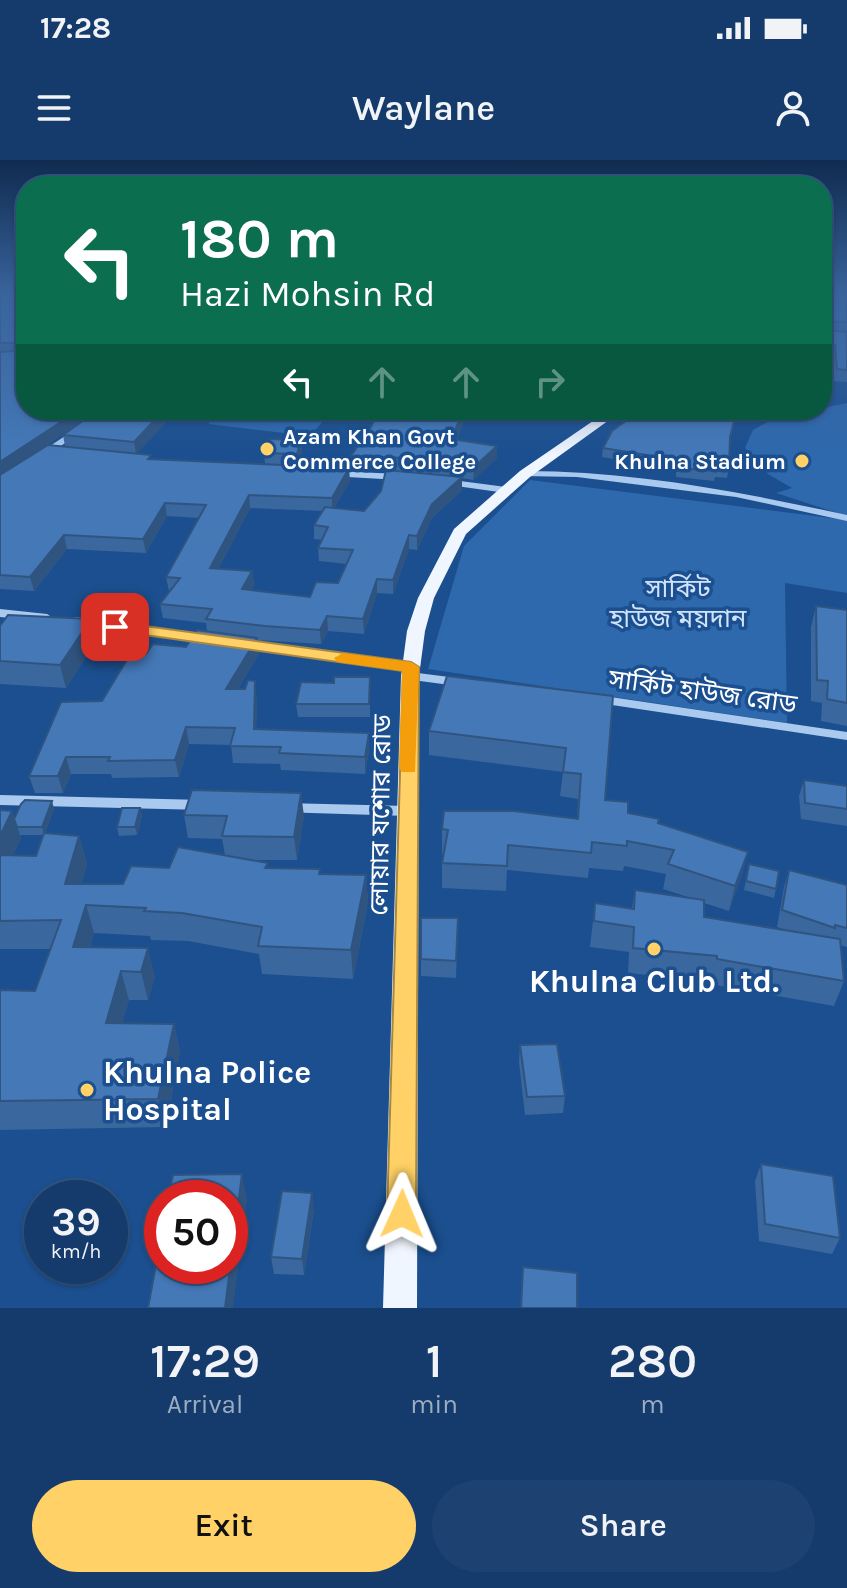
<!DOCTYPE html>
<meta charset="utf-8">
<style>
body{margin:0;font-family:Karla,"Noto Sans Bengali",sans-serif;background:#1d4271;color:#f1f3f6;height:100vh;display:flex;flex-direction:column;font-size:30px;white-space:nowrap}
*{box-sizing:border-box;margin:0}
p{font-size:26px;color:#9dadc1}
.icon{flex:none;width:44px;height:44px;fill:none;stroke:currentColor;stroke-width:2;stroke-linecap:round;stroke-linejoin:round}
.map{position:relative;height:1148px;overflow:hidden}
.panel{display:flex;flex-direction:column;background:#143b6b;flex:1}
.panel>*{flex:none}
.banner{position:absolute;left:16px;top:16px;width:816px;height:244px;border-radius:32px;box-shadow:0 2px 6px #0004,0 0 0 2px #33557e;background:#0b6e4f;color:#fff;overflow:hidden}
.speed{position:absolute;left:24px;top:1020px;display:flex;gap:16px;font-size:40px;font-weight:700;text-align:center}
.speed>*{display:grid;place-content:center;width:104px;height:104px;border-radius:50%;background:#143b6b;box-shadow:0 2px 6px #0004,0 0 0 2px #33557e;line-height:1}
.speed small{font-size:20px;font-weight:400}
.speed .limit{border:12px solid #d22;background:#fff;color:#111}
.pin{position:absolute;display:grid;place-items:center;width:68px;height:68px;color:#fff;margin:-34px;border-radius:16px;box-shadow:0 4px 12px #0006}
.me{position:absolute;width:88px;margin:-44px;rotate:1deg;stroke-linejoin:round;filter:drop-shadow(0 0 6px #0008)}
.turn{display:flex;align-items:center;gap:28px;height:168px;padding:0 32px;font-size:36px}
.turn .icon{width:104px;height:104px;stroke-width:2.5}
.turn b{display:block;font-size:56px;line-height:68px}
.lanes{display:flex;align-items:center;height:76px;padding:0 32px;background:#0003;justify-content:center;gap:40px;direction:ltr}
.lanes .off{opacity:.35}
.eta{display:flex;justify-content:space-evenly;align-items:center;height:136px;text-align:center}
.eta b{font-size:48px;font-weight:600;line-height:56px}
.primary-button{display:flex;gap:16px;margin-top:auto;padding:16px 32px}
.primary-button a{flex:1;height:92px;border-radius:48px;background:#ffd166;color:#111;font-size:32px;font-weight:600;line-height:92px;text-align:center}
.primary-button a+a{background:#1d4271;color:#f1f3f6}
.status{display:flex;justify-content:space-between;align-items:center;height:56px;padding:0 40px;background:#143b6b;direction:ltr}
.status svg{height:22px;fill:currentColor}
header{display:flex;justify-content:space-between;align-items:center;height:104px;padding:0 32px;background:#143b6b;font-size:36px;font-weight:600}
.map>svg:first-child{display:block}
.green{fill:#2e69ad}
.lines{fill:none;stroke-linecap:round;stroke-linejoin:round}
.minor{fill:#a9c9ee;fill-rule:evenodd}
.major{fill:#f0f6ff;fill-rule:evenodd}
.wall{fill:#3a679d;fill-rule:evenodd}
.shaded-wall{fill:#305480}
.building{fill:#4478b7;stroke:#305480;stroke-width:2}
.route{fill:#ffd166;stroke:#a68842;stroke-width:2}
.slow{fill:#f59e0b}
.poi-dot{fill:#ffd166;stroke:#1b4f8f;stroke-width:3}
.labels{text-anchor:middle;stroke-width:7;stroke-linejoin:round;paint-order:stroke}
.far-poi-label{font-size:22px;font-weight:bold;fill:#fff;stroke:#1b4f8f;text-anchor:start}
.park-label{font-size:26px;fill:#cfe3fa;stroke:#1b4f8f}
.street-label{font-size:26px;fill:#fff;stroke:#1b4f8f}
.near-poi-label{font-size:32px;font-weight:bold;fill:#fff;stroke:#1b4f8f}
</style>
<div class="status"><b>17:28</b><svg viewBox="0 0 49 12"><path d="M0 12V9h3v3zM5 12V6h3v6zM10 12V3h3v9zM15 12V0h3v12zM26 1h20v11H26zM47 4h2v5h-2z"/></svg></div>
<header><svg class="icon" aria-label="menu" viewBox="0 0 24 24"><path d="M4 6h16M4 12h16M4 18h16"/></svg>Waylane<svg class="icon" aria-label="person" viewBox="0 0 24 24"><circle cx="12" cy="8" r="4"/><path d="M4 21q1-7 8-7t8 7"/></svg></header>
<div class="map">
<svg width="847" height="1148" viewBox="0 0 847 1148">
<rect width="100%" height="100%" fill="#1b4f8f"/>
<g class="green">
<path d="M847,243V356L776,333L792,328L768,314L745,288L753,270L776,257Z"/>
<path d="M224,250H333L310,276L208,264Z"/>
<path d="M530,320L847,360V433L785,423L787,563L428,509L464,386Z"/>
</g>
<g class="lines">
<g class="minor">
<path d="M104,250H114L43,298L35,296Z"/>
<path d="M333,311L400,314L405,317L400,320L330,316V312Z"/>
<path d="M525,311C634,311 741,332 847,355V361L736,337L577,317L522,316V312Z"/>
<path d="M445,319L506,327L511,330L506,333L442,324L440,322Z"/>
<path d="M0,449L47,454L53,458L47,462L0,457Z"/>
<path d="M76,457L210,476L216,480L210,484L72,464L70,461L72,458Z"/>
<path d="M242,480L411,503L417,507L411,511L238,487L236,484Z"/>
<path d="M410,512L465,519L472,523L465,527L405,519L403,516Z"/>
<path d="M597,535L847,572V580L592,542L590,539L592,536Z"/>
<path d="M0,635L204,640L212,645L204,650L0,645Z"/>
<path d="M284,643L408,646L413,647L416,651L413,655L408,656L279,652L276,648L279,644Z"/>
</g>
<g class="major">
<path d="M822,134H828L822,138Z"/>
<path d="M609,250H623L530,317L466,374L434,438L425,471L419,516L417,1148H383L401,516L407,471L418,438L454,369L520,311Z"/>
</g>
</g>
<g class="wall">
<path d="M0,134H26V250H216L205,261L170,258L136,294L151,299L265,304L264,293L301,280L302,292L298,306L350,321L334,348L364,351L381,331L386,310L351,309V296L371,267L379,250H469L456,280L497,298L473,320L462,318V330L432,358L417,390L409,389L393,434L377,433L364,474L328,471L321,484L257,480L259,494L238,529L257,538L256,569L369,591L365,614L281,610L280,604L233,603L231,585L189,584L179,617L112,618L111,614H71L63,633H35L29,616L146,494L186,487L207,471L206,463L163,458L160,444L170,431H169L166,417L199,358L167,356L146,393L67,389L34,431L0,429ZM90,256L63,275L65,286L42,288ZM250,348L323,351L314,365V379L322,380L318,388L319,401L347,404L338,423L310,437L251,430L254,425L252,411L219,408Z"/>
<path d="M847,134V222L834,221L832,196L822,195V136Z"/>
<path d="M641,250L757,251L756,260H735L730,280L729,308L727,318L715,317L714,321L676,317V310L602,297L603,288Z"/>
<path d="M816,446L847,450V566L821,561L822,543L811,541V467Z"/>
<path d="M91,459L96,481L66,528L0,524V466Z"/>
<path d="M370,517V557H298L296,544Z"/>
<path d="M613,536L605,640L628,653L748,692L741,717L729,751L704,743V757L786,770L777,767L784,727L789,710L847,725V787L840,785L844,821L834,846L710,824V821L628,813L629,792L590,787L595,743L632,748L635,730L691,738L663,729L666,714L624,706L623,711L589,708L588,718L507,710L506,731L442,728V703L444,694H442V669L577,659L578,639L560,636L563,612L429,595V571Z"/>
<path d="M804,620L847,626V666L801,659L799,636Z"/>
<path d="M140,648L142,656L137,675L119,676L117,667Z"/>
<path d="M54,649L45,673L79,676L87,704L81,724H123L169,708L225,695L222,679L188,678L184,655L304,656L297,700H252L268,708L320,714L366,715L368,743L353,819L262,814L259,794L188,781L151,780L150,776L94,773L90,787L155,816L148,840H129L122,863L174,864L180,892L166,967L0,970V830L35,831L51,789H0V650L12,651L14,659ZM20,675H43L36,696L13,695L21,678Z"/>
<path d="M749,704L776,729L774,738L744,730Z"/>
<path d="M421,758H458L456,818L421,816Z"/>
<path d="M520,885L565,936L563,953L525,955L519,902Z"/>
<path d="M761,1004L840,1078L832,1094L759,1081L755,1021Z"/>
<path d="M314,1049L304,1115L274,1114L271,1097Z"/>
<path d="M523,1107L577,1148H520Z"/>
</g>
<g class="shaded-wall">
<path d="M79,250H99L0,317V302Z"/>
<path d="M164,250H168L170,258L136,294L134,282Z"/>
<path d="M203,250H216L205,261Z"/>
<path d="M464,250H469L451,292V279Z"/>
<path d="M301,280L302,292L298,307L297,294Z"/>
<path d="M497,286V298L473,320L474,307Z"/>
<path d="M349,308L350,321L332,351V338Z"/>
<path d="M462,317V330L432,358L417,390V376L432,344Z"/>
<path d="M249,335L250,348L212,422L210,408Z"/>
<path d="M165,343L167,356L146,393L143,379Z"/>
<path d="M64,375L67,389L34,431L30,417Z"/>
<path d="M409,375V389L393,434V420Z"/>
<path d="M252,411L254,425L244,444L242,429Z"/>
<path d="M377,419V433L364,474L363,459Z"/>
<path d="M327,456L328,471L321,484L320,470Z"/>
<path d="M91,459L96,481L66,528L60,505Z"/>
<path d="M257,478L259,494L228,545L226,529Z"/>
<path d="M255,521L257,538L256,586L254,569Z"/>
<path d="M186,567L189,584L179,617L175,600Z"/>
<path d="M369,573V591L365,614V597Z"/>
<path d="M66,597L71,614L63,633L58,616Z"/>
<path d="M301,633L304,656L297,700L294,677Z"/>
<path d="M52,641L54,649L44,675L42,667Z"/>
<path d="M140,648L142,656L137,675L135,667Z"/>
<path d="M12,651L21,678L1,723L0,720V676Z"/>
<path d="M79,676L87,704L73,752L65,724Z"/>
<path d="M748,692L741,717L729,751L735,726Z"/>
<path d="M366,715L368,743L353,819L351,790Z"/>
<path d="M86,745L94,773L81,815L73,787Z"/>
<path d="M148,788L155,816L148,840L141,812Z"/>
<path d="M121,811L129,840L114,891L106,863Z"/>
<path d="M174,864L180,892L166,967L158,939Z"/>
<path d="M242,1014L247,1039L233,1148H225Z"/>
<path d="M312,1033L314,1049L304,1115L302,1099Z"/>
</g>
<g class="building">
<path d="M0,134H26V189L24,183H0Z"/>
<path d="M825,134H847V162L822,161L824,170L847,172V210L837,209L835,185L822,184V136Z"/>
<path d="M26,190V250H79L0,302V192Z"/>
<path d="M98,250H164L134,282L63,275Z"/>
<path d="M379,250H464L451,279L497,286L474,307L407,298L351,296L371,267Z"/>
<path d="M641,250H757V251L737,250L730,277L729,308L716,307V311L677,308L678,300L603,288L612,271Z"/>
<path d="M268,279L301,280L297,294L264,293Z"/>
<path d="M48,285L151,295L148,299L349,308L332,338L249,335L210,408L252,411L242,429L310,437L316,422L338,423L353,390L318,388L328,367L314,365L325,347L364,351L381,331L386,310L462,317L432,344L417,376L409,375L393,420L377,419L363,459L327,456L320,470L265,466L206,459L212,449L160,444L180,418L166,417L206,345L165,343L143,379L64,375L30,417L0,415V315Z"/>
<path d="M816,446L847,450V543L827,539L828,521L817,520Z"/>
<path d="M8,455L91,459L60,505L0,501V466Z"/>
<path d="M197,470L257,478L226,529H245L248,520L255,521L254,569L369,573L365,597L279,593L281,587L230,586L235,568L186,567L175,600L108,601L110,597H66L58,616H29L61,542L102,541L131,493L146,494L153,484L186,487Z"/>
<path d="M447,516L613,536L605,640L628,642V653L659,659L658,663L748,692L735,726L668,704L674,690L627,681V686L592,682L591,693L508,685L507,706L442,703L448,670L442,669L444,651H514L578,659L581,614L563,612L566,588L429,571Z"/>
<path d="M334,517H370L369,544H296L301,522L334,523Z"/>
<path d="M804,620L847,626V649L805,643Z"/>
<path d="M192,630L301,633L294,677L222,676L227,656L184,655Z"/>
<path d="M25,640L52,641L42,667H17L14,659L21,644Z"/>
<path d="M122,648H140L135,667H117Z"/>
<path d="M0,650L12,651L0,676Z"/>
<path d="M44,673L79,676L65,724H123L131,706L169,708L178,687L268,703L265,708L320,709L319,714L366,715L351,790L258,786L262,767L182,753L144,751L146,748L86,745L73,787L148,788L141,812L121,811L106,863L174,864L158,939L0,941V830L35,831L61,760L0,761V695L36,696Z"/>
<path d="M749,704L779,711L776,729L746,721Z"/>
<path d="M789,710L847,725V768L835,765V768L782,750Z"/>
<path d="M635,730L704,740V757L840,779L844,821L717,799V796L633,788L634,767L594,761L595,743L634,749Z"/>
<path d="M421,758H458L456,801L421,799Z"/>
<path d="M557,884L565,936L527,937L520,885Z"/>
<path d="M761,1004L833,1016L840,1078L765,1064Z"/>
<path d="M242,1014L225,1148H148L162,1073V1106H230V1038H168L173,1015Z"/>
<path d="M282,1031L312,1033L302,1099L271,1097Z"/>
<path d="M523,1107L577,1113V1148H521Z"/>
</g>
<linearGradient id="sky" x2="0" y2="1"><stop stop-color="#0f2b4f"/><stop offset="0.45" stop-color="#39639b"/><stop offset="1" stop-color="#39639b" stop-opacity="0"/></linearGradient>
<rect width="847" height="295" fill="url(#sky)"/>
<path class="route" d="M115,462L411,502L419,507L416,1054L412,1064L402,1068L391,1064L387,1054L403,511L109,470L107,467Z"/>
<path class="slow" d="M343,493L411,502L419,507L415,612H402L399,608L402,511L337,502L334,498Z"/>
<g class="poi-dot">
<circle cx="267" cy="289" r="8"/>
<circle cx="802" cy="301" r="8"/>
<circle cx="654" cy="789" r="8"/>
<circle cx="87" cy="930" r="8"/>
</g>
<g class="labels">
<g class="far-poi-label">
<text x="283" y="284">Azam Khan Govt<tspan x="283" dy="25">Commerce College</tspan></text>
<text x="786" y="309" text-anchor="end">Khulna Stadium</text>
</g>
<g class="park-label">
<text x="678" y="437">সার্কিট<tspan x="678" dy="30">হাউজ ময়দান</tspan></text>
</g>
<g class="street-label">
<text transform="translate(703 531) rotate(8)" y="9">সার্কিট হাউজ রোড</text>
<text transform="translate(380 655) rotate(-89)" y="9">লোয়ার যশোর রোড</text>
</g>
<g class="near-poi-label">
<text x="654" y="832">Khulna Club Ltd.</text>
<text x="103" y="923" text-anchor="start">Khulna Police<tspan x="103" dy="37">Hospital</tspan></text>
</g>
</g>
</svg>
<div class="speed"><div>39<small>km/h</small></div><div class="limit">50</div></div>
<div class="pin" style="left:115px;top:467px;background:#d93025"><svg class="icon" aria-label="arrive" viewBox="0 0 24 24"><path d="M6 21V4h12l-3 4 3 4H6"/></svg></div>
<svg class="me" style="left:402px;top:1054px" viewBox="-20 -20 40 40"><path d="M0-17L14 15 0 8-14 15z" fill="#ffd166" stroke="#fff" stroke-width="4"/></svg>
<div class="banner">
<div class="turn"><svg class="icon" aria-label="left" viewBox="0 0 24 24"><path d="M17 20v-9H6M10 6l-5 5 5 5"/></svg><div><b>180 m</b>Hazi Mohsin Rd</div></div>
<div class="lanes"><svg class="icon" aria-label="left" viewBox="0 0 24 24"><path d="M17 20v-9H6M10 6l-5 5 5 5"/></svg><svg class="icon off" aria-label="ahead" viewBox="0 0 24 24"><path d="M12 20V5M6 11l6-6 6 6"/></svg><svg class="icon off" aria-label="ahead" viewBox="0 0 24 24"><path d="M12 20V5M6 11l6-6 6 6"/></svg><svg class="icon off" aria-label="right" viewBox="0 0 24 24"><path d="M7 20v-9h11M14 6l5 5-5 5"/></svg></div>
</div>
</div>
<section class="panel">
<div class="eta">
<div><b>17:29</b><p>Arrival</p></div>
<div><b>1</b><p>min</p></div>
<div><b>280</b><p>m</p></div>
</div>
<div class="primary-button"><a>Exit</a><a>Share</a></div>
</section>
